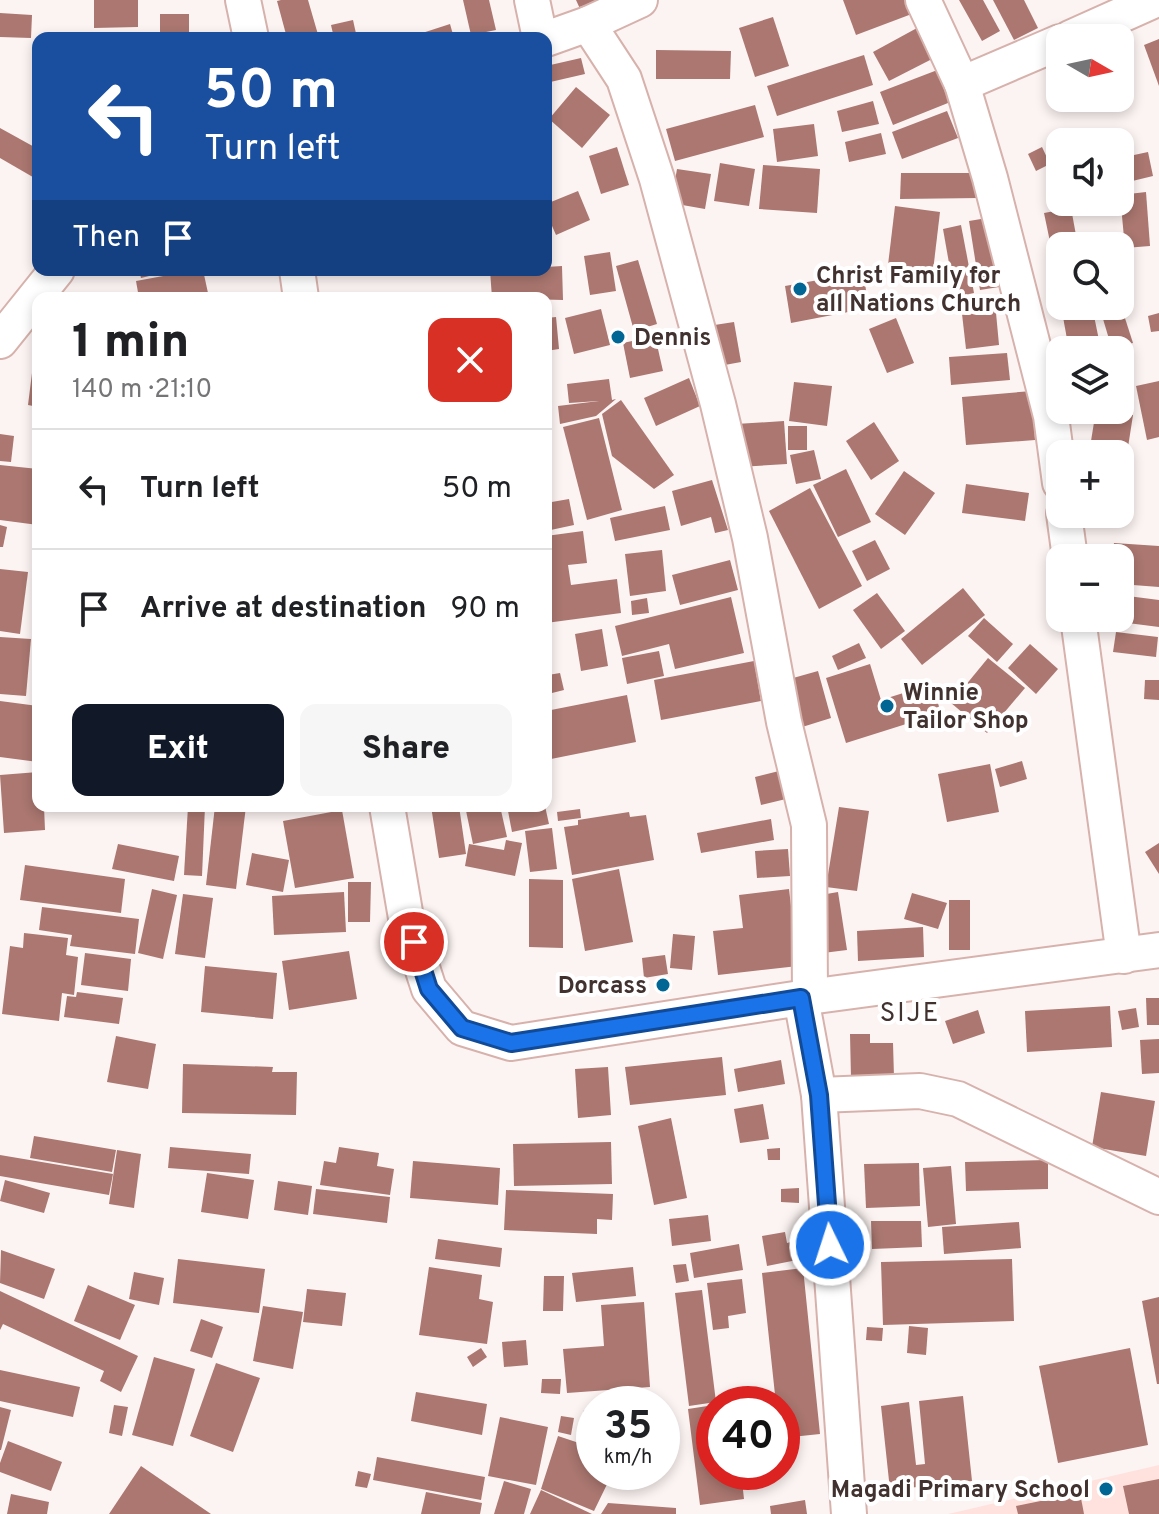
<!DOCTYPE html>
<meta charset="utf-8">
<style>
body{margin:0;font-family:Overpass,sans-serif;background:#f6f6f6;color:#202124;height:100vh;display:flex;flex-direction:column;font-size:30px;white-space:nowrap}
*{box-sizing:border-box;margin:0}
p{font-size:26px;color:#757577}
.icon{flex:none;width:44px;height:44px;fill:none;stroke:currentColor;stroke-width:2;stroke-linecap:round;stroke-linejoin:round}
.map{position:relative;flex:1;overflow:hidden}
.details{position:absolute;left:32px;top:292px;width:520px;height:520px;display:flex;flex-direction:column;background:#fff;border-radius:16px;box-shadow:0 4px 12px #0003}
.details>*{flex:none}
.top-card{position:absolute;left:32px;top:32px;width:520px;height:244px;border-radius:16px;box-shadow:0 4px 12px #0003;background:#1a4fa0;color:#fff;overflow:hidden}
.needle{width:52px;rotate:99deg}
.controls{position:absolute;left:1046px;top:24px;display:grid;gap:16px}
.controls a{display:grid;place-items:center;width:88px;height:88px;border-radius:16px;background:#fff;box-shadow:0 4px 12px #0003;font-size:40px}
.speed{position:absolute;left:576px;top:1386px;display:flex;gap:16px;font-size:40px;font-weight:700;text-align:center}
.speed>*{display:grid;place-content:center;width:104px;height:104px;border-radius:50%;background:#fff;box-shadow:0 4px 12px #0003;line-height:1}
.speed small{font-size:20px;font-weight:400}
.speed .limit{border:12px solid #d22;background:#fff;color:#111}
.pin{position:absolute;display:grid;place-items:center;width:68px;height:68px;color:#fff;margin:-34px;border:4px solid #fff;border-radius:50%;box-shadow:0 2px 8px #0007}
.me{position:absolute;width:88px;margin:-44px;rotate:356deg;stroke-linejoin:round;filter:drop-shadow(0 0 6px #0008)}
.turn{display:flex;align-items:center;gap:28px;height:168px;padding:0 40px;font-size:36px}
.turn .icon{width:104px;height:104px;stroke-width:2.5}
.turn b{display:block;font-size:56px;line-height:68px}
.then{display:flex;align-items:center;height:76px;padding:0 40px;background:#0003;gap:16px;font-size:30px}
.round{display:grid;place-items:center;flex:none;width:84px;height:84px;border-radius:16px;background:#f6f6f6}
.headline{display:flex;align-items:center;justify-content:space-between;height:136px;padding:0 40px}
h1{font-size:48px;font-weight:800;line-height:60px}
.button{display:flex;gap:16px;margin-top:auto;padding:16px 40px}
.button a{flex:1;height:92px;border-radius:16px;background:#111827;color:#fff;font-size:32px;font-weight:800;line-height:92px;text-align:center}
.button a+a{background:#f6f6f6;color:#202124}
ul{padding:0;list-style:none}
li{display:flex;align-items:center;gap:24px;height:120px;padding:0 40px;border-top:2px solid #e0e0e0}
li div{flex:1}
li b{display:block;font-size:30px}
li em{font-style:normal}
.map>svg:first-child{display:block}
.built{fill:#ffe2dd}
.building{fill:#ab7770}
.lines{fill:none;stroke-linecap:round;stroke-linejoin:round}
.minor-casing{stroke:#d7b2ac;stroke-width:38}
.minor{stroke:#fff;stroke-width:34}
.route-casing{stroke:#114b97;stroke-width:20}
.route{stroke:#1a73e8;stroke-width:14}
.poi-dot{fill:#026695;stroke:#fff;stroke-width:3}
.labels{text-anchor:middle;stroke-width:8;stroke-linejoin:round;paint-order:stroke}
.poi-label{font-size:24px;font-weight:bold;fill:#413230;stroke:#fff;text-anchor:start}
.neighbourhood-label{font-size:26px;letter-spacing:2px;fill:#413230;stroke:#fff}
</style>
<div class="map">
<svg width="1159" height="1514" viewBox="0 0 1159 1514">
<rect width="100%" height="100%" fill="#fcf4f3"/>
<path class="built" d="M1159,1465V1514H948Z"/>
<g class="building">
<path d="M94,0H138V27L94,28Z"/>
<path d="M281,0H308L319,38H287L277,1Z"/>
<path d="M463,0H489L496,30L471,35Z"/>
<path d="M576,0H607L581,11Z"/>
<path d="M843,0H913L917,12L856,35Z"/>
<path d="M959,0H983L1000,31L982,41Z"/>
<path d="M993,0H1024L1038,28L1014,40Z"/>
<path d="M0,13L32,15L31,38L0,37Z"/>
<rect x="160" y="14" width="29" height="24"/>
<path d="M773,17L789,66L755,77L739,28Z"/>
<path d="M353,20L357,38H334L331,25Z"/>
<path d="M450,24L454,38H410V37Z"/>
<path d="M917,28L934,58L889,81L873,52Z"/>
<path d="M1159,39V86L1144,45Z"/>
<path d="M656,50L731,51L730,79H656Z"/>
<path d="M864,55L873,85L777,116L767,86Z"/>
<path d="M581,58L585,74L546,83V66Z"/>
<path d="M940,69L953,101L893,125L880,92Z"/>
<path d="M576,87L610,115L582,148L549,119Z"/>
<path d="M873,101L879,124L842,132L837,111Z"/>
<path d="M755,105L764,137L675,161L666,129Z"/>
<path d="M947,111L958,138L902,159L892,132Z"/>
<path d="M814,124L818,156L777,162L773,129Z"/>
<path d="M0,128L38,149V180L0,158Z"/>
<path d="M881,133L886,154L849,162L845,142Z"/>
<path d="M617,147L629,185L601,194L589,156Z"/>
<path d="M1042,147L1050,164L1036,171L1028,154Z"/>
<path d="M1148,152L1153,176L1120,184V158Z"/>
<path d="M720,163L755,169L749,206L714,201Z"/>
<path d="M763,165L820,169L817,213L759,209Z"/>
<path d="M677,169L711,174L705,209L671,203Z"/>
<path d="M1060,171V197L1056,198L1051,173Z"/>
<path d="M901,173H980V198L900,199Z"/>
<path d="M578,191L590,220L556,235L546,212V204Z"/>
<path d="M1146,192L1150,246L1125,248L1120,195Z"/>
<path d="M895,206L940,212L933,271L888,265Z"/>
<path d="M1071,208L1078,246H1060L1059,285L1044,213Z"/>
<path d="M987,218L999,287L980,290L969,221Z"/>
<path d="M961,225L974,293L955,297L943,229Z"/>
<path d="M610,252L616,291L590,295L584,256Z"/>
<path d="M638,260L657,324L634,331L616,266Z"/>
<path d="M562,266L563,300L492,298L490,270H546V267Z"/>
<path d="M139,270H170V271L141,278Z"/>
<path d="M196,270H203L208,293L181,298H139L136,281Z"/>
<path d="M863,272L869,308L791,323L785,286Z"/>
<path d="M1130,276L1134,304L1120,306V278Z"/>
<path d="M995,302L999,345L966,349L961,305Z"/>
<path d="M1061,306H1092L1101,350H1069Z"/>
<path d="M601,309L610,345L574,354L565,318Z"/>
<path d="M1123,312L1133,343L1112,349L1103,319Z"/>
<path d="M1159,313V331L1151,332L1148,316Z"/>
<path d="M556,317L559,349L546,351V318Z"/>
<path d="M896,318L914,363L887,373L869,329Z"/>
<path d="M734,322L741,362L714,367L708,326Z"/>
<path d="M655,336L663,371L630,378L623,343Z"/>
<path d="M1007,353L1010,380L951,385L949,357Z"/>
<path d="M32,373H38V407L28,405Z"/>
<path d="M689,378L700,406L656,426L644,398Z"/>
<path d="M609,379L612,400L616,399L596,416L560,424L558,406L599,401L569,403L567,384Z"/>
<path d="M1159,381V437L1147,440L1136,386Z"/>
<path d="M794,382L832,386L827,426L789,421Z"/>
<path d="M1032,391L1035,440L966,445L962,397Z"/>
<path d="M621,400L674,475L654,489L612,456L602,414Z"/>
<path d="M1096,410L1133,415L1128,447L1091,441Z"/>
<path d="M599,418L622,510L587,520L563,427Z"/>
<path d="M784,421L787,464L739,467L736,424Z"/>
<path d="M874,422L899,461L871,480L846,441Z"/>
<rect x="788" y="426" width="19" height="24"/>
<path d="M0,434L14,436L11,462L0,461Z"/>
<path d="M814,450L821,479L796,484L790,455Z"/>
<rect x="1120" y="461" width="10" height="28"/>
<path d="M0,465L38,469V525L0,520Z"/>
<path d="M846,469L871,522L838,537L813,485Z"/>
<path d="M904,471L935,493L905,535L875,514Z"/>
<path d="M712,480L728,530L715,533L711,517L681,526L672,491Z"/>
<path d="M966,484L1029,493L1025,521L962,513Z"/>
<path d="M810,488L862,586L819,609L769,511Z"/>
<path d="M569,499L574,525L546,531V503Z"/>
<path d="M665,506L670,530L615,541L610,518Z"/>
<path d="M0,525L7,527L3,547H0Z"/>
<path d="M583,531L587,563L568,565L571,585L617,579L621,613L546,623V536Z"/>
<path d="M875,540L890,569L867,581L852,551Z"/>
<path d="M1114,543L1159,546V587L1120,584V558H1112Z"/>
<path d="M662,550L666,591L630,596L625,554Z"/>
<path d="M730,560L738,590L680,605L672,575Z"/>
<path d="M0,569L28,572L20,634L0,631Z"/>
<path d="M963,588L985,615L922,665L901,639Z"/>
<path d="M877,593L905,631L881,649L853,610Z"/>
<path d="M1120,595L1159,600V627L1112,621V618H1120Z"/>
<path d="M731,597L744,653L675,669L669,644L622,656L615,626Z"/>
<path d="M647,598L649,613L632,615L631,601Z"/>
<path d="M984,618L1013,644L997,662L968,636Z"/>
<path d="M602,629L608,666L581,671L575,634Z"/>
<path d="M1116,632L1158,637L1156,657L1113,652Z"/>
<path d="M0,637L31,639L26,696L0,694Z"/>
<path d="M859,643L866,658L838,670L832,656Z"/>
<path d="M1030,644L1058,669L1036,694L1008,668Z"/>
<path d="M659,651L664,676L627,684L622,658Z"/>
<path d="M988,658L1025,688L987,733L951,703Z"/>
<path d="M754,661L761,701L661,720L654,680Z"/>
<path d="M870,664L881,700L932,684L941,713L846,743L826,678Z"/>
<path d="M818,671L831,718L799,728L786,680Z"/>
<path d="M560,673L564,690L552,693L548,675Z"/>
<path d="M1145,680H1159V700L1144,699Z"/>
<path d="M627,695L636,742L551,759L546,733V711Z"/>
<path d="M0,701L38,706V762L0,757Z"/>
<path d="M1022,761L1027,779L1000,787L995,769Z"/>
<path d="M990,764L999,812L947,822L938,774Z"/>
<path d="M779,771L786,799L761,805L755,777Z"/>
<path d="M38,772V806H44L45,830L4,833L0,775Z"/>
<path d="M188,806H205L202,876L184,875Z"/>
<path d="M215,806H246L236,889L206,885Z"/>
<path d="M431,806H459L466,854L439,858Z"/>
<path d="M465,806H500L507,837L473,844Z"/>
<path d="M507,806H545L549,824L512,832Z"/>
<path d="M839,807L869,811L857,891L826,887Z"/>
<path d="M580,809L581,818L558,821L557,812Z"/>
<path d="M342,810L354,878L295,888L283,821Z"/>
<path d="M629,812L630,817L646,815L654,860L572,875L564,827L578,825V820Z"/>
<path d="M771,819L774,840L701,853L697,833Z"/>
<path d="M552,828L557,869L530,872L525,831Z"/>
<path d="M506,840L522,843L515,876L465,866L469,844L504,850Z"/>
<path d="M1159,843V874L1145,852Z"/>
<path d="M118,844L179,856L174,881L112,869Z"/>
<path d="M788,849L790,876L757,878L755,851Z"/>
<path d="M252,853L289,860L283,892L246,885Z"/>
<path d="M25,865L125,879L121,913L20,900Z"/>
<path d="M619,869L633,942L585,951L572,879Z"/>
<path d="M529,879L563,880V948L529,947Z"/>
<path d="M348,882H371L370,922H348Z"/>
<path d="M152,889L177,895L163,959L138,953Z"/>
<path d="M789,889L798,966L718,975L713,931L743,928L739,895Z"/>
<path d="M344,892L346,932L274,935L272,896Z"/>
<path d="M838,892L847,950L823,953L815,896Z"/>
<path d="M912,893L947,903L938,929L904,919Z"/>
<path d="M183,894L213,898L205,958L175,954Z"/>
<rect x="949" y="900" width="21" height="50"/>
<path d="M42,907L139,919L135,954L70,946L72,935L39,930Z"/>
<path d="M923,927L924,957L858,961L857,931Z"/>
<path d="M24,933L68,938L66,955L78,957L74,995L62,993L59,1021L2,1014L10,946L23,948Z"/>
<path d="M673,934L695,936L692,970L670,968Z"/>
<path d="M349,951L357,999L289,1010L282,961Z"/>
<path d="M85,953L131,959L128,991L81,985Z"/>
<path d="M665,955L668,974L644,978L642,958Z"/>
<path d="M205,966L277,973L273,1019L201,1012Z"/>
<path d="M77,992L123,998L119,1024L64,1017L67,996L76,997Z"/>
<path d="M1146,998H1159V1025H1147Z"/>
<path d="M1110,1006L1112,1047L1027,1052L1025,1011Z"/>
<path d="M1136,1008L1139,1027L1122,1030L1118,1011Z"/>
<path d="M978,1010L985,1033L953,1044L945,1021Z"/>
<path d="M850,1034H870V1043H893L894,1077L851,1078Z"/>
<path d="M116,1036L156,1044L148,1089L107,1082Z"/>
<path d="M1159,1039V1073L1142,1074L1140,1040Z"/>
<path d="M722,1057L726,1095L630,1105L625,1067Z"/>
<path d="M781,1060L785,1084L738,1092L734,1069Z"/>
<path d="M183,1064L273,1067L272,1072H297L296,1115L182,1113Z"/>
<path d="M608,1067L611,1115L578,1118L575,1069Z"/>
<path d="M1101,1092L1155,1101L1146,1156L1092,1147Z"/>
<path d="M763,1104L769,1139L740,1143L734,1109Z"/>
<path d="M671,1118L687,1198L654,1205L638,1126Z"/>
<path d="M34,1136L116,1150L112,1172L30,1158Z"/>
<path d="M611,1142L612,1184L514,1186L513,1144Z"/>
<path d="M170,1147L251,1154L249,1174L168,1168Z"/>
<path d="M339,1147L379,1153L377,1166L394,1169L390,1195L320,1185L324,1161L336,1163Z"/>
<path d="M780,1148V1160H768L767,1149Z"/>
<path d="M117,1150L141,1154L134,1208L109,1204Z"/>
<path d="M0,1155L113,1174L109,1195L0,1176Z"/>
<path d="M1048,1160V1189L966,1191L965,1162Z"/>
<path d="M413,1161L500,1168L498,1205L410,1198Z"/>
<path d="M919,1163L920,1206L866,1208L864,1164Z"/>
<path d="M951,1166L956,1224L928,1227L923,1168Z"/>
<path d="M207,1173L254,1180L248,1219L201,1212Z"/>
<path d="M5,1180L50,1193L44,1213L0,1201Z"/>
<path d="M278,1181L312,1186L308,1215L274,1210Z"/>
<path d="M799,1188V1203L781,1202V1189Z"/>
<path d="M316,1189L390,1197L387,1223L313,1214Z"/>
<path d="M506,1190L613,1194L612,1220L597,1219V1234L504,1230Z"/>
<path d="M708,1215L711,1241L672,1246L669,1219Z"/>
<path d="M871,1221H921L922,1247L872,1249Z"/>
<path d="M1019,1222L1021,1248L944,1254L942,1227Z"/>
<path d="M785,1232L787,1243L799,1240L802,1259L767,1266L762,1236Z"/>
<path d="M438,1239L502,1248L500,1267L435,1259Z"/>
<path d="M739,1244L743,1270L694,1278L690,1253Z"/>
<path d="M1,1250L55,1269L44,1299L0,1283Z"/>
<path d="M178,1259L265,1269L259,1313L173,1303Z"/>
<path d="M1012,1259L1014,1321L883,1325L881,1262Z"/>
<path d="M686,1264L689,1281L676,1283L673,1265Z"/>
<path d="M429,1267L482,1275L479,1299L493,1302L487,1344L419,1335Z"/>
<path d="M633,1267L636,1296L576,1302L572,1273Z"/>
<path d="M803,1268L820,1434L782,1438V1404H776L762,1273Z"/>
<path d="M134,1272L164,1278L159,1305L129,1299Z"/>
<path d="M544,1276H564L563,1311H543Z"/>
<path d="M742,1279L746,1313L728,1316L729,1328L713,1330L707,1283Z"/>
<path d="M88,1285L135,1305L120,1340L74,1321Z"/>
<path d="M307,1289L346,1293L342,1326L303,1322Z"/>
<path d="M702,1290L716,1402L689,1406L675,1293Z"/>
<path d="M0,1291L138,1356L121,1392L100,1381L104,1371L3,1324L0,1330Z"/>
<path d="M1159,1297V1384H1157L1142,1301Z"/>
<path d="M644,1302L650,1387L567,1393L563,1349L604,1346L601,1305Z"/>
<path d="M263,1306L303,1312L293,1369L253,1361Z"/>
<path d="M201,1319L223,1327L212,1358L190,1351Z"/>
<path d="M909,1326L928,1328L926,1355L907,1353Z"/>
<path d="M867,1327L883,1328L882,1341L866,1340Z"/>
<path d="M526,1340L528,1365L504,1367L502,1342Z"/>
<path d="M481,1348L487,1357L473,1367L467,1357Z"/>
<path d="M1130,1348L1148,1445L1058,1463L1039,1366Z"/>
<path d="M154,1357L195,1369L173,1446L132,1435Z"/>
<path d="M216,1363L260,1378L233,1452L190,1436Z"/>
<path d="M0,1370L80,1387L73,1417L0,1401Z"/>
<path d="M542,1379H561L560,1394L541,1393Z"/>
<path d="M416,1392L487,1404L482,1435L411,1421Z"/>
<path d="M963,1396L972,1481L890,1490L881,1406L909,1402L916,1465L925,1464L919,1401Z"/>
<path d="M114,1405L128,1407L122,1436L109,1433Z"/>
<path d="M714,1405V1472H741L744,1499L700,1505L688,1409Z"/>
<path d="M0,1407L11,1410L1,1450H0Z"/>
<path d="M584,1410L594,1413V1433L579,1429Z"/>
<path d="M561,1416L574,1418L571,1435L558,1432Z"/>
<path d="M500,1417L548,1427L536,1485L488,1476Z"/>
<path d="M558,1436L594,1448V1472H613L594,1511L541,1489Z"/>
<path d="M8,1441L62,1462L51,1491L0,1472V1463Z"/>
<path d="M377,1457L485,1477L481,1500L373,1480Z"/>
<path d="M141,1466L211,1514H109Z"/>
<path d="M358,1471L371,1474L367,1488L355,1486Z"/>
<path d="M1159,1479V1514H1129L1123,1486Z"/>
<path d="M504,1481L531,1489L524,1514H494Z"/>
<path d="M541,1490L592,1514H530Z"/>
<path d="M426,1492L482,1503L480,1514H421Z"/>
<path d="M1080,1493L1084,1514H1018L1016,1506Z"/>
<path d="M11,1494L49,1502L47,1514H7Z"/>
<path d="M805,1500L807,1514H771L770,1506Z"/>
<path d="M608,1503L676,1508V1514H601Z"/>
</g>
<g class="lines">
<g class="minor-casing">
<g id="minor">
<path d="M243,0L251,38"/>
<path d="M532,0L540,38"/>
<path d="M640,0L588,24L624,79L657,179L718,404L750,538L784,722L809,825L810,997"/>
<path d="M923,0L962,84L990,178L1051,416L1060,483"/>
<path d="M1070,38L1155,0"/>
<path d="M546,39L588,24"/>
<path d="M962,84L1060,42"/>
<path d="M297,270L301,298"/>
<path d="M0,341L57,270"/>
<path d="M1064,514L1070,558"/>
<path d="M1078,618L1124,956"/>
<path d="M387,806L406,918L429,989L462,1028L511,1043L801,998L1159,950"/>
<path d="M801,998L819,1095L849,1514"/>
<path d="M819,1095L920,1091L958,1099L1159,1197"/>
</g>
</g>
<use href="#minor" class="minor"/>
</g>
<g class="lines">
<g class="route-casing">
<path id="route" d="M414,942L429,989L462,1028L511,1043L801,998L819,1095L830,1245"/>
</g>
<use href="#route" class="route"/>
</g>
<g class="poi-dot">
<circle cx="800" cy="289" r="8"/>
<circle cx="618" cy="337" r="8"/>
<circle cx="887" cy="706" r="8"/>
<circle cx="663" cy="985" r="8"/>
<circle cx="1106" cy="1489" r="8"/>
</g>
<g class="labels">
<g class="poi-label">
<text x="816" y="283">Christ Family for<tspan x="816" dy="28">all Nations Church</tspan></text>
<text x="634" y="345">Dennis</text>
<text x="903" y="700">Winnie<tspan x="903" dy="28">Tailor Shop</tspan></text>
<text x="647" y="993" text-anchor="end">Dorcass</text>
<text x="1090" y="1497" text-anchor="end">Magadi Primary School</text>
</g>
<g class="neighbourhood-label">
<text x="910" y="1021">SIJE</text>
</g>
</g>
</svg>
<div class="controls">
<a><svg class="needle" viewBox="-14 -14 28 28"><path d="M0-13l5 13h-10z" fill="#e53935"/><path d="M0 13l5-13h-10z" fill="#757577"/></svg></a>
<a><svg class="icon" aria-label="sound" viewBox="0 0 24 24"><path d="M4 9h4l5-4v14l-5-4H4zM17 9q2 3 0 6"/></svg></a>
<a><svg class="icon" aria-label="search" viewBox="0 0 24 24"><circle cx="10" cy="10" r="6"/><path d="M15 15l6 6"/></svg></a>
<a><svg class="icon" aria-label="layers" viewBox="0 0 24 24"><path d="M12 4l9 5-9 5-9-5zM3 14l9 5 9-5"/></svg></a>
<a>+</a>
<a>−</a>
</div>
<div class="speed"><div>35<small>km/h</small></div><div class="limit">40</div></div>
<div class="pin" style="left:414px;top:942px;background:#d93025"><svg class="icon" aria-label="arrive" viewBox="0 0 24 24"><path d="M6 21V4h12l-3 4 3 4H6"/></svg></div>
<svg class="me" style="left:830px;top:1245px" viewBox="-20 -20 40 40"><circle r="17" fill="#1a73e8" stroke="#fff" stroke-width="3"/><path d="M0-11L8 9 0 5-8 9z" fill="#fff"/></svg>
<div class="top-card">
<div class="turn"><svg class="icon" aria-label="left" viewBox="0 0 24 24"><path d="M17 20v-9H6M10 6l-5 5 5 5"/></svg><div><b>50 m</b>Turn left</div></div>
<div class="then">Then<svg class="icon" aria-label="arrive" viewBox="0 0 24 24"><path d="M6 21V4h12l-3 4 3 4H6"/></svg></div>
</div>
<section class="details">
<div class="headline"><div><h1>1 min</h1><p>140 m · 21:10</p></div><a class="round" style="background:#d93025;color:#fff"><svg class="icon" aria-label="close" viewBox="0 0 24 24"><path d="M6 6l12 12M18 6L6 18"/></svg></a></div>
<ul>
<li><svg class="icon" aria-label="left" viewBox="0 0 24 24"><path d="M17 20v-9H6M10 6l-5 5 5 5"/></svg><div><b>Turn left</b></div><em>50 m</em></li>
<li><svg class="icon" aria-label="arrive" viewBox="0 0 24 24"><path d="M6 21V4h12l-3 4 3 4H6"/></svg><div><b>Arrive at destination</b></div><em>90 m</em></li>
</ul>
<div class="button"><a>Exit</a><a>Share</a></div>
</section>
</div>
